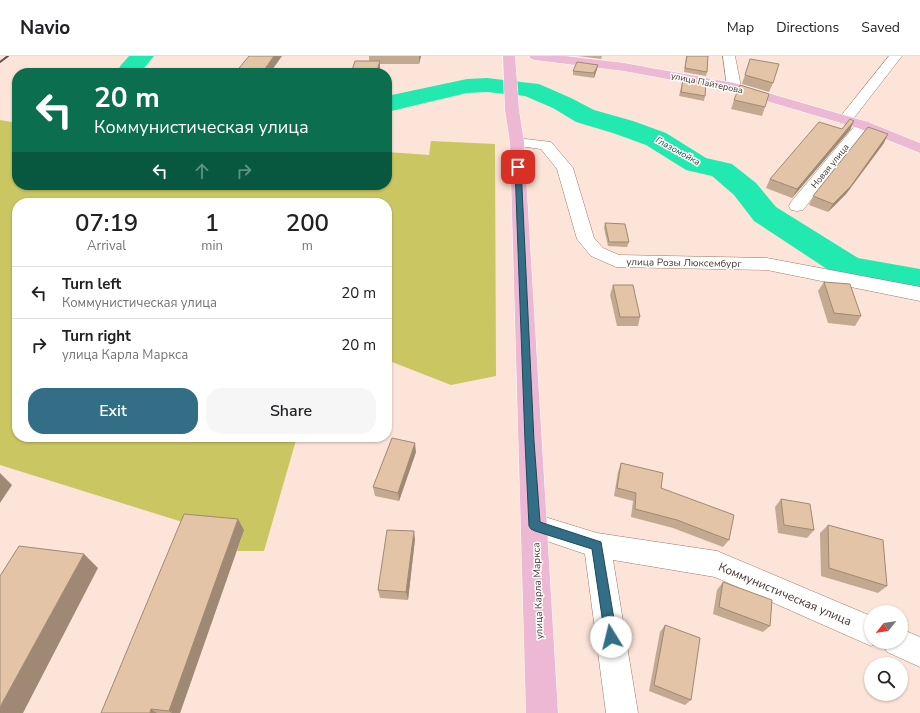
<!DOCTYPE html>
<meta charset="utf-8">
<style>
body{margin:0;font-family:"Nunito Sans",sans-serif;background:#f6f6f6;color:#202124;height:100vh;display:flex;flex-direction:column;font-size:15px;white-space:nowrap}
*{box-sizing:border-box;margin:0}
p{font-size:13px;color:#757577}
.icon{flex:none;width:22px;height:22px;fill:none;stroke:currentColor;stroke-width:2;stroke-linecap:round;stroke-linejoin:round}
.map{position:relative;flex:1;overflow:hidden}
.drawer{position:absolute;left:12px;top:142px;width:380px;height:244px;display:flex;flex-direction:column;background:#fff;border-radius:16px;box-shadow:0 1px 3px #0004}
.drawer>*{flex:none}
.top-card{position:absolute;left:12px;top:12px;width:380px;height:122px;border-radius:16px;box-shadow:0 1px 3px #0004;background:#0b6e4f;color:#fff;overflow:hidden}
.needle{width:26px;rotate:240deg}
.fabs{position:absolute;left:864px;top:549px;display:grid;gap:8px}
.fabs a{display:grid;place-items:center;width:44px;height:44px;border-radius:50%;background:#fff;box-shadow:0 1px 3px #0004;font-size:20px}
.pin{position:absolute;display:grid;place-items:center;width:34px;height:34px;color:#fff;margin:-17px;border-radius:8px;box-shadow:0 2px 6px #0006}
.me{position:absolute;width:44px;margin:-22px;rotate:351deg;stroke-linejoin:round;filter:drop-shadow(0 0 3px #0008)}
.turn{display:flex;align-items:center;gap:14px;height:84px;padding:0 16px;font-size:18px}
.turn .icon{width:52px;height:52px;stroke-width:2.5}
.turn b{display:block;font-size:28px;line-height:34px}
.lanes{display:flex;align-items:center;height:38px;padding:0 16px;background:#0003;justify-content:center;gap:20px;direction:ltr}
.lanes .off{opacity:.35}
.eta{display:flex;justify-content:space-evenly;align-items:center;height:68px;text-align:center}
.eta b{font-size:24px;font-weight:600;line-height:28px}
.primary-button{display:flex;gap:8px;margin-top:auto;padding:8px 16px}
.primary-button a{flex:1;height:46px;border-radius:16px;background:#326e86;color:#fff;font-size:16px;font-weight:600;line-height:46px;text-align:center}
.primary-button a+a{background:#f6f6f6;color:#202124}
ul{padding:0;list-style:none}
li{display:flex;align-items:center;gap:12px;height:52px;padding:0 16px;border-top:1px solid #e0e0e0}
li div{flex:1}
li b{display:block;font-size:15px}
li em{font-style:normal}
header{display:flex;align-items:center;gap:24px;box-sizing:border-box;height:56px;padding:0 20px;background:#fff;border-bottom:1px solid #e0e0e0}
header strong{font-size:19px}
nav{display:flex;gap:22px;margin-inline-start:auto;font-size:14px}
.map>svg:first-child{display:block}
.green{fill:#cac662}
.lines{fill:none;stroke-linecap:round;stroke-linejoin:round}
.river{fill:#22e9b0;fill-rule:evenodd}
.minor-casing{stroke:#9e7a68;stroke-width:1}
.major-casing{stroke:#fff;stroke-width:1}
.minor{fill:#fff;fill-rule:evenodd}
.major{fill:#ecb8d4;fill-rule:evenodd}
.rail{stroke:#604e47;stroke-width:2}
.wall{fill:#c3a98f}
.shaded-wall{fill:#9f8974}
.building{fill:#e3c4a6;stroke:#9f8974}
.route{fill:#326e86;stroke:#204857}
.labels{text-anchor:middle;stroke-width:3;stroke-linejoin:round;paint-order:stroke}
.far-street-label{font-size:9px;fill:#46362f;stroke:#fff}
.far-water-label{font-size:9px;font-style:italic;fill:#1e392f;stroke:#fff}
.street-label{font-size:10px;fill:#46362f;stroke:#fff}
.near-street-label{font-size:12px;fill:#46362f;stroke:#fff}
</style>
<header>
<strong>Navio</strong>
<nav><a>Map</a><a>Directions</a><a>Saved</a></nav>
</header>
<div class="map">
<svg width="920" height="657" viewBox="0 0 920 657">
<rect width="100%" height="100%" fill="#fde4d9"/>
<path class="green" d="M0,64L17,67V129H387V96L429,99L431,85L495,88L496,320L451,329L387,304V147H17V381H297L264,495H237L244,474L192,469L0,409Z"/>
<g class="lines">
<g class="river">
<path d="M129,0H154L140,17H116L121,9Z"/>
<path d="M487,22L539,28L571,42L594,54L633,65L666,77L706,102L732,108L756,127L776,151L858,202L920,213V237L836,219L754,165L734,139L712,120L686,114L646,89L613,77L576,66L553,52L525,40L487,36L467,37L387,56V40L467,23Z"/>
</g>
<g class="minor-casing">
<g id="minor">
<path d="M723,0H735L741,31L739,34H729L727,31Z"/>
<path d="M889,0H902L850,67L845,68L840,67L838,64L840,61Z"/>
<path d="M863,65L868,66L870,69L803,154L797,155L791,154L789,150L791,146L858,66Z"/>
<path d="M517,82L551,86L573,112L594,182L603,192L619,199L767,202L920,231V245L767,214L616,211L591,200L577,183L557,113L541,93L512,89L510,86L512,83Z"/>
<path d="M535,458L597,477L717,495L871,560V586H880L871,590L715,521L613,504L638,657H606L585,498L526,478L522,470L526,462Z"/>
<path d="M901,573L920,581V611L887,596L882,586H901Z"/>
</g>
</g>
<g class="major-casing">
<g id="major">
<path d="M503,0H515L519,54L524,86L558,657H526L510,86L505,54Z"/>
<path d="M529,0H565L624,7L734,27L868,66L920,87V97L858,72L732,35L624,15L535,4L531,3Z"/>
</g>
</g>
<use href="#minor" class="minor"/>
<use href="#major" class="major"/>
<path class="rail" d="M0,6L8,0"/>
</g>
<g class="wall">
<path d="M369,0H421L419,8H380V14L369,5Z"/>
<path d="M578,0H602L601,3Z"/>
<path d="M686,0H708L707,16L706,20L684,16Z"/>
<path d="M750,3L773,27L769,36L742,28Z"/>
<path d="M598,9L597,13L594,22L573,19V15Z"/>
<path d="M683,23L705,40L704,45L679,40Z"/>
<path d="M734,44L765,51L762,60L731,53Z"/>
<path d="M854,65L850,74L792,142L766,132L770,123Z"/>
<path d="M884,87L846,138L828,156L809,149L813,140Z"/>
<path d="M605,167L629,186L627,191L608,190L604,172Z"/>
<path d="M824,226L861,260L855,270L828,267L818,235Z"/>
<path d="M613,229L640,261L638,270H617L610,239Z"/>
<path d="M416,396L399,445L375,440L373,431Z"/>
<path d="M621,407L661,432L729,484L723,491L673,472L631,461L633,445L614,440L618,416Z"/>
<path d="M781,443L814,474L807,482L778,477L775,451Z"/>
<path d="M828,469L887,530L878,537L821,520L820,477Z"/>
<path d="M244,474L180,657H101Z"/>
<path d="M415,483L408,544L380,542L378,534Z"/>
<path d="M723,526L770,570L763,576L713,558L717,534Z"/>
<path d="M665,569L691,644L685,649L649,635L660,576Z"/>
</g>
<g class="shaded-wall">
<path d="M274,0H282L270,17H262Z"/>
<path d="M419,0H421L419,8Z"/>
<path d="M380,5V17H376Z"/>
<path d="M598,9L597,13L594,22V17Z"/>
<path d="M854,65L850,74L792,142L797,133Z"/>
<path d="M888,78L884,87L846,138L828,156L833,148Z"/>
<path d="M415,387L416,396L399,445L398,437Z"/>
<path d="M0,417L12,429L0,447Z"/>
<path d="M238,463L244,474L180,657H172L169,655Z"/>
<path d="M414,475L415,483L408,544L406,536Z"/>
<path d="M84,498L98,512L23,657H0V651Z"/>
<path d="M151,653L157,657H150Z"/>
</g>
<g class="building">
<path d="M249,0H274L262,17H235Z"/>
<path d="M687,0H708L707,16L685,12Z"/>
<path d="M750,3L779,8L773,27L745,19Z"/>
<path d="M355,5H380L376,17H351Z"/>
<path d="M577,6L598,9L594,17L573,15Z"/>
<path d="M683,23L706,27L705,40L681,36Z"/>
<path d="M740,29L769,38L765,51L734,44Z"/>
<path d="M850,63L854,65L797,133L770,123L819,66L842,73Z"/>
<path d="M868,71L888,78L851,130L833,148L813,140Z"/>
<path d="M605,167L625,168L629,186H609Z"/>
<path d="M824,226L850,228L861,260L834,257Z"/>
<path d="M613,229H633L640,261H620Z"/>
<path d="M392,382L415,387L398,437L373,431Z"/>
<path d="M621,407L663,417L661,432L734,459L729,484L677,464L635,453L636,437L617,432Z"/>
<path d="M781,443L810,448L814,474L784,469Z"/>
<path d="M184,458L238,463L169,655L151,653L150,657H101Z"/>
<path d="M828,469L883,484L887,530L829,512Z"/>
<path d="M387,474L414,475L406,536L378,534Z"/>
<path d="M19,490L84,498L0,651V520Z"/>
<path d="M723,526L772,544L770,570L719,551Z"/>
<path d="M665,569L700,582L691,644L654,629Z"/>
</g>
<path class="route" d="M518,109L521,111L534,385L540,466L601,486L617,581L615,585L611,587L607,585L605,581L592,493L535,475L531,473L529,470L525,385L515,111Z"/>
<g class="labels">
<g class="far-street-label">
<text transform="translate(707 27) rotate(12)" y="3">улица Пайтерова</text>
<text transform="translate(830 110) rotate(-51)" y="3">Новая улица</text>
</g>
<g class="far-water-label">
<text transform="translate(678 95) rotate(29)" y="3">Глазомойка</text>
</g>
<g class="street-label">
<text transform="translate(684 206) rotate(1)" y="4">улица Розы Люксембург</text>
<text transform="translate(537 535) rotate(-92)" y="4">улица Карла Маркса</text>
</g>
<g class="near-street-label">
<text transform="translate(785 538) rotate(23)" y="4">Коммунистическая улица</text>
</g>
</g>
</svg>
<div class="fabs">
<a><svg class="needle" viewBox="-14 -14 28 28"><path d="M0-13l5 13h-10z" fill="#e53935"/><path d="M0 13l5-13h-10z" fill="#757577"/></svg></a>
<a><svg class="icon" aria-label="search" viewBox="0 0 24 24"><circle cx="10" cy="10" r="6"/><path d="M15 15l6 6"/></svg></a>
</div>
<div class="pin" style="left:518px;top:111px;background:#d93025"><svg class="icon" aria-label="arrive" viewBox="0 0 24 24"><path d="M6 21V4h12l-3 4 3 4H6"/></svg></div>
<svg class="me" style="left:611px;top:581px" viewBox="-20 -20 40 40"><circle r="19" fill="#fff"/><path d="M0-13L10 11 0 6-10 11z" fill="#326e86"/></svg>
<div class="top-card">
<div class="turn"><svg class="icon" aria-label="left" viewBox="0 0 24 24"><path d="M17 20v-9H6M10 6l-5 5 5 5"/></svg><div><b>20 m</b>Коммунистическая улица</div></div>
<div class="lanes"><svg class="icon" aria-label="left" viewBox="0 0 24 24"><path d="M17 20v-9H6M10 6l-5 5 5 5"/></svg><svg class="icon off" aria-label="ahead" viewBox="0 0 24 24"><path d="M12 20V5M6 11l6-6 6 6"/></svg><svg class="icon off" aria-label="right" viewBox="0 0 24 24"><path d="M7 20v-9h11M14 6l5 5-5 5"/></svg></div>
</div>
<section class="drawer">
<div class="eta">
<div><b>07:19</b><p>Arrival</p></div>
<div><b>1</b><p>min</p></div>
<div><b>200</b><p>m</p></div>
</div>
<ul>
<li><svg class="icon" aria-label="left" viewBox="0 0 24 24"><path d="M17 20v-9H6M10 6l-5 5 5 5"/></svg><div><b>Turn left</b><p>Коммунистическая улица</p></div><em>20 m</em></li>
<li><svg class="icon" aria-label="right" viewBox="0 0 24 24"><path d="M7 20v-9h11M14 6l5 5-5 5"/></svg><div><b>Turn right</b><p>улица Карла Маркса</p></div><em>20 m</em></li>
</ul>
<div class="primary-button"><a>Exit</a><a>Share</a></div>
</section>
</div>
